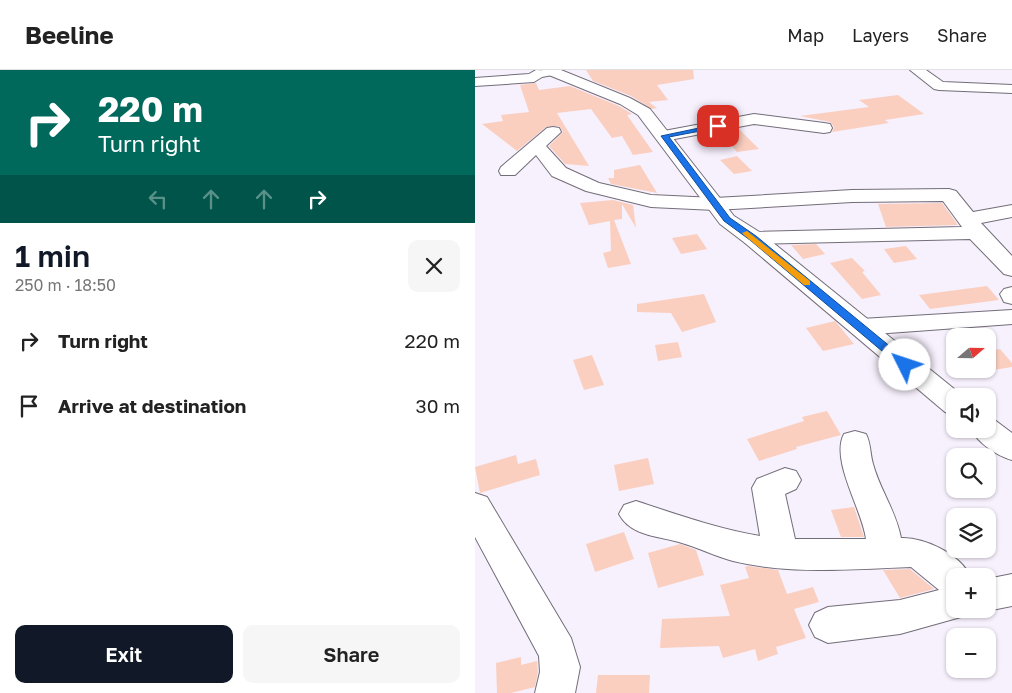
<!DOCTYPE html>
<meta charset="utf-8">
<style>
body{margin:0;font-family:"Golos Text",sans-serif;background:#f6f6f6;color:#222;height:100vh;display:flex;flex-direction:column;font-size:19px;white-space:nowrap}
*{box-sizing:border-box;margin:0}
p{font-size:16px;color:#767676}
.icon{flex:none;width:28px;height:28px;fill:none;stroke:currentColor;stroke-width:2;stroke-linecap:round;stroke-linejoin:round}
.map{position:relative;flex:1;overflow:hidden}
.side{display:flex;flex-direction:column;background:#fff;width:475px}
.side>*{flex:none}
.hud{background:#00695c;color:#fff;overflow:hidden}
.needle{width:32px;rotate:70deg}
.fabs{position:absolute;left:471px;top:258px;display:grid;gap:10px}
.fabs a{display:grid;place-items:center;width:50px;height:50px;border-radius:10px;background:#fff;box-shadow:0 1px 4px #0004;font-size:25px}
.pin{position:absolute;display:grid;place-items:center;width:42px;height:42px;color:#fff;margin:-21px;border-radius:10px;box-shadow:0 2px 8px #0006}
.me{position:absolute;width:55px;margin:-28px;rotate:311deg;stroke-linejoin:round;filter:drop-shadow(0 0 4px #0008)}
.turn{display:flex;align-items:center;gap:18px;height:105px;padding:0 15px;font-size:22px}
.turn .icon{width:65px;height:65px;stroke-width:2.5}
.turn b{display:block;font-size:35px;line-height:42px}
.lanes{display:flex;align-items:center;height:48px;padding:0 15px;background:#0003;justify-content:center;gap:25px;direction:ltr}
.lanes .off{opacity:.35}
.round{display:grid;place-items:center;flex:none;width:52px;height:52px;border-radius:10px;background:#f6f6f6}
.overview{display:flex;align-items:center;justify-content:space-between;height:85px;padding:0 15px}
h1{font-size:30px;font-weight:600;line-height:38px;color:#111827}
.primary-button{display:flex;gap:10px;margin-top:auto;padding:10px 15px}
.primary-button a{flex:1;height:58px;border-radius:10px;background:#111827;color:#fff;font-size:20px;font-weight:600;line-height:58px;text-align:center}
.primary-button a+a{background:#f6f6f6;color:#222}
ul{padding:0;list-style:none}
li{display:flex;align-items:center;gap:15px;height:65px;padding:0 15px}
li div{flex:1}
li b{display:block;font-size:19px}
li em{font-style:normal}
header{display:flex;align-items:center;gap:30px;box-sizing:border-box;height:70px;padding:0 25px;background:#fff;border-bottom:1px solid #e0e0e0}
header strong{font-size:24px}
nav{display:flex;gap:28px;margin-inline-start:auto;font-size:18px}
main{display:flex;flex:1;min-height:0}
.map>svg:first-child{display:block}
.building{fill:#facfc0}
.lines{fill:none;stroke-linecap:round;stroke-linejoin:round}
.minor-casing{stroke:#736d79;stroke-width:2}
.major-casing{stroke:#736d79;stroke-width:2}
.minor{fill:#fff;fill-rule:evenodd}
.major{fill:#fff;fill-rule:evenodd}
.route{fill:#1a73e8;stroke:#114b97}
.slow{fill:#f59e0b}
</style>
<header>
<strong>Beeline</strong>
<nav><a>Map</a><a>Layers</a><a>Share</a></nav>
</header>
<main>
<section class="side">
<div class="hud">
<div class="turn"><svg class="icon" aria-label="right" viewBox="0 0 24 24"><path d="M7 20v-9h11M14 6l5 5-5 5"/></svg><div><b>220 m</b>Turn right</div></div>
<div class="lanes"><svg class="icon off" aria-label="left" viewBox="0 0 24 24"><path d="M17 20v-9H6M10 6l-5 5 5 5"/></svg><svg class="icon off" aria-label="ahead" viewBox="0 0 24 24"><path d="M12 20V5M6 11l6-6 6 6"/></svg><svg class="icon off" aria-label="ahead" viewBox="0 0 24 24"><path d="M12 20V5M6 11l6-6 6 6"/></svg><svg class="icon" aria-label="right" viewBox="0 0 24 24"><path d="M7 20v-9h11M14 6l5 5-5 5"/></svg></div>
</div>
<div class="overview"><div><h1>1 min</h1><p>250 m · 18:50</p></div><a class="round"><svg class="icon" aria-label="close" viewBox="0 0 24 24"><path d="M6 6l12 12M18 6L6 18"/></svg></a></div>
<ul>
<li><svg class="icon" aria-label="right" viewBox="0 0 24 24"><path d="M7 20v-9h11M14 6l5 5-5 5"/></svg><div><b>Turn right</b></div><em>220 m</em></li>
<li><svg class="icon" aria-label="arrive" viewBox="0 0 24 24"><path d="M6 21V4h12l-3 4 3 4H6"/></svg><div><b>Arrive at destination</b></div><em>30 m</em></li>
</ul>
<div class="primary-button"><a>Exit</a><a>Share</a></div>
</section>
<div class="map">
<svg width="537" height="623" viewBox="0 0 537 623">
<rect width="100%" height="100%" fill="#f7f0fd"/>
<g class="building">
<path d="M111,0H218L219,9L182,15L193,30L174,32L182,38L177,39L156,26L118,11Z"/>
<path d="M61,13L64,20L95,16L144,36L157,44L152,45L178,82L158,85L147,66L137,68L116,39L82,43L114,96L90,94L74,76L88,62L84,56L71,57L42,81L7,54L28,51L26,45L54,42L45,15Z"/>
<path d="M423,25L449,44L410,50L414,53L357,62L359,57L355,52L325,46L394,37L384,30Z"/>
<path d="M264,59L284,79L262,82L245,62Z"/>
<path d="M262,86L277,101L259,104L245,90Z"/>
<path d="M165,95L182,123L136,114L133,108H139V100Z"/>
<path d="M138,130L158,135L161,158L147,134V149L139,150L156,194L133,198L128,183L136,181L135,151L114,155L105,133Z"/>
<path d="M467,133L483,155L411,157L403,134Z"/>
<path d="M222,164L232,179L206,184L197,168Z"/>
<path d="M341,174L350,184L328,189L316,175Z"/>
<path d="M431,176L442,189L419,193L409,179Z"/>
<path d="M377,188L390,201L387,202L406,225L387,229L355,193Z"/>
<path d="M512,216L524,230L455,239L444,225Z"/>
<path d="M229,224L241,252L207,262L196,243L162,242V234Z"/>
<path d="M360,251L379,274L348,281L331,258Z"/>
<path d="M203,272L207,287L183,291L180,275Z"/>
<path d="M525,279L537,293V297L512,301V281Z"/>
<path d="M117,285L129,315L109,320L98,290Z"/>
<path d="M352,341L366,365L321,377L322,379L284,391L272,369L329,351L327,347Z"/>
<path d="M41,385L43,394L61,389L65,405L5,423L0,397Z"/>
<path d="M173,388L179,414L144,421L139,395Z"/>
<path d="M379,437L389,467H366L356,440Z"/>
<path d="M149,462L159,489L120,502L111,474Z"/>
<path d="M205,474L221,480L229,505L183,518L173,483Z"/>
<path d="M273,496L303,500L312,524L338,517L344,532L319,539L331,568L301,577L303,584L283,591L280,579L248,588L244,576L185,578L187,549L255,546L245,515L274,508L270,497Z"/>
<path d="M435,499L459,519L425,528L408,500Z"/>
<path d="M46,587V595L62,591L63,602L60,617L36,623H22L21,593Z"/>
<path d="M123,605H175L174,623H121Z"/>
</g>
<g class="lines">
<g class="minor-casing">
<g id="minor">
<path d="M61,0L84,1L82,4L67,7L59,12L0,16V8L54,4Z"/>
<path d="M435,0H451L468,12L537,15V23L464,20L459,19Z"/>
<path d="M279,44L349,53L355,54L357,58L355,62L349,63L279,54L189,71L183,70L181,66L183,62L189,61Z"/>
<path d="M78,57L84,58L86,62L71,76L91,98L124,113L176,125L240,128L377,120L474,119L481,121L498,142L537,135V147L506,153L537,186V206L529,204L495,169L278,174L270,173L267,168L270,163L278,162L487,157L468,131L377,132L240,140L176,137L111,121L77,106L61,85L40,105H26L24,101L26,97L72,58Z"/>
<path d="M537,217V234L529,232L525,224L529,219Z"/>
<path d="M537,240V254L386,265L377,262L373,257L377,252L386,249Z"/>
<path d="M380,361L391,364C396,374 395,384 398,394C405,420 421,441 426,468C449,467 485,484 495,506H480V539H496L493,545L425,564L353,573L340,567L334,555L340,543L353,537L425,530L464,520L436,497C377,499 316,505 258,491C240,486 224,478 207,473C186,466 156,467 144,444L149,435L161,431C201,444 243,459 285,466L277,418L282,409L310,398L321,401L326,410L321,419L310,424L320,469H391C387,439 355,390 369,364Z"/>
<path d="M0,423L12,427L96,568L105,597L100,623H60L65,602L64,586L0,467Z"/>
<path d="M537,504V536L512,541L505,539H512V509Z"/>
</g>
</g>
<g class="major-casing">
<g id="major">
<path d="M67,0H86L155,28L175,39L259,146L286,163L488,326H480V345L470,342L270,173L245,154L163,45L145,34L69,3Z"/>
<path d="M512,349L521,351L537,363V390C522,386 503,373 496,359H512Z"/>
</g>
</g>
<use href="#minor" class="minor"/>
<use href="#major" class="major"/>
</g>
<path class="route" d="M243,54L246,57L194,67L255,148L281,166L434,292V297H426L275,170L249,151L186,66Z"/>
<path class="slow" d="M272,161L335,211V215H329L269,165L267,163Z"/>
</svg>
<div class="fabs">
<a><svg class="needle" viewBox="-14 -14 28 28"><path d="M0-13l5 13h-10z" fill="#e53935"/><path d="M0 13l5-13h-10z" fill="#767676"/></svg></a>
<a><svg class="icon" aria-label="sound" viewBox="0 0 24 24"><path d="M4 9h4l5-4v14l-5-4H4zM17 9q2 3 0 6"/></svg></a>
<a><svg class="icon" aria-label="search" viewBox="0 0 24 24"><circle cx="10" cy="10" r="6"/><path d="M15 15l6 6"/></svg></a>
<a><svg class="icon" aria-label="layers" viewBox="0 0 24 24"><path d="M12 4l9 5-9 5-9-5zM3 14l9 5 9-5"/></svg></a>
<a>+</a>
<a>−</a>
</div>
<div class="pin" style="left:243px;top:56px;background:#d93025"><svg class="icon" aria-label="arrive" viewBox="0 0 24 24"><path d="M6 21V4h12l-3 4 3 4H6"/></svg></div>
<svg class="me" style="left:430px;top:295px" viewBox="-20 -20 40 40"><circle r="19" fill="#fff"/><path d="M0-13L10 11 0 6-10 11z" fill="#1a73e8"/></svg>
</div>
</main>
